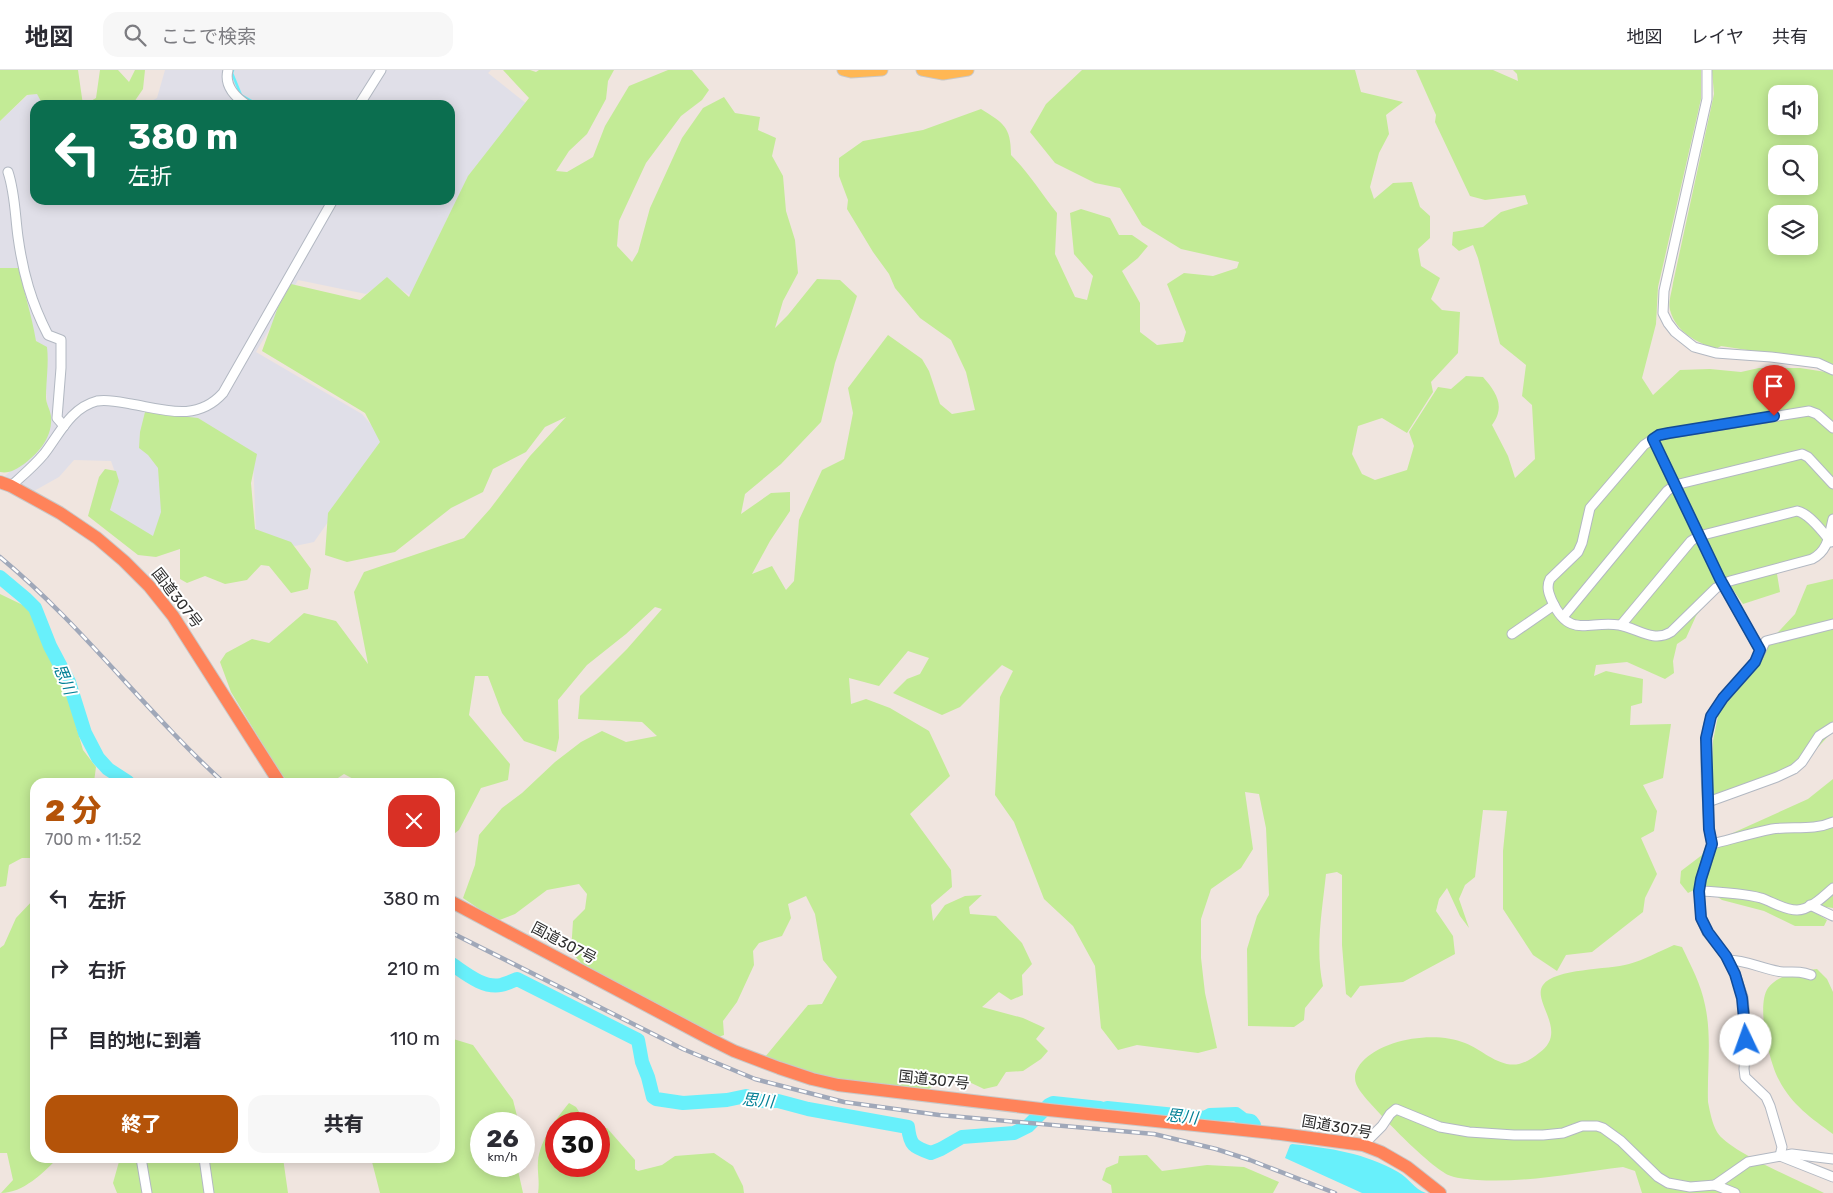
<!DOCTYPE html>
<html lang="ja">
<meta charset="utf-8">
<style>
body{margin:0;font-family:Rubik,"Noto Sans JP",sans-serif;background:#f7f7f7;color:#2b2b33;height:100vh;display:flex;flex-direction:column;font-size:19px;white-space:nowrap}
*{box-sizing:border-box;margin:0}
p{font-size:16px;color:#7c7c81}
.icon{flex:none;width:28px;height:28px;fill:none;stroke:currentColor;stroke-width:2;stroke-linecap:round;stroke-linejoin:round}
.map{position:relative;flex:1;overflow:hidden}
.details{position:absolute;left:30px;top:708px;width:425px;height:385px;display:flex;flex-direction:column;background:#fff;border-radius:15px;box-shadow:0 2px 12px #0003}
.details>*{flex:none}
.banner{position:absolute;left:30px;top:30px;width:425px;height:105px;border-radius:15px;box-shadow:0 2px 12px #0003;background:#0b6e4f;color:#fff;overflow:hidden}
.controls{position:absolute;left:1768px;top:15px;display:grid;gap:10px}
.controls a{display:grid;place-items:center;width:50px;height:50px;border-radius:10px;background:#fff;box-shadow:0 2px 12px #0003;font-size:25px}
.speed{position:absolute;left:470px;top:1042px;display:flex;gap:10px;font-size:25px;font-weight:700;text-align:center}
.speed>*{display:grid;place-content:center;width:65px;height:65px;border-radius:50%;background:#fff;box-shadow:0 2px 12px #0003;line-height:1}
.speed small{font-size:12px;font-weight:400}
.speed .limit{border:8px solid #d22;background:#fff;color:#111}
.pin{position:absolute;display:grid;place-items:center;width:42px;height:42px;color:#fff;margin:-51px -21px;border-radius:50% 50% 50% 0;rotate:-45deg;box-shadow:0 0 5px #0007}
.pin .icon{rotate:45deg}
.me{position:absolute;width:55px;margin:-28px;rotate:357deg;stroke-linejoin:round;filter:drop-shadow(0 0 4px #0008)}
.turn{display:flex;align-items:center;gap:18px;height:105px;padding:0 15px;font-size:22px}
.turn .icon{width:65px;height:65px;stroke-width:2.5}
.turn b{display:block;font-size:35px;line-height:42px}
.round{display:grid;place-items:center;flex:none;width:52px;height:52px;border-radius:15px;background:#f7f7f7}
.head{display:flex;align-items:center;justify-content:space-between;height:85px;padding:0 15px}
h1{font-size:30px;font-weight:800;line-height:38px;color:#b45309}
.primary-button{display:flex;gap:10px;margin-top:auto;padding:10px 15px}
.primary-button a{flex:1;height:58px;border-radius:15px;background:#b45309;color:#fff;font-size:20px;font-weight:800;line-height:58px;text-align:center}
.primary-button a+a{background:#f7f7f7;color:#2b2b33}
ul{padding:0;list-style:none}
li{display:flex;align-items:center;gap:15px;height:70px;padding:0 15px}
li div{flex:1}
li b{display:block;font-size:19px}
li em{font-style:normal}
header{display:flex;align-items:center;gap:30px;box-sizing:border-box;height:70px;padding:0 25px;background:#fff;border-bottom:1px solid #e1e1e2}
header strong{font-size:24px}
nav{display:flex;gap:28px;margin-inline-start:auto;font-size:18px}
.search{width:350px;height:45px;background:#f7f7f7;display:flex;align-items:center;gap:12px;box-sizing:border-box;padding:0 18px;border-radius:15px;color:#7c7c81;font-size:19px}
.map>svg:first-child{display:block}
.industrial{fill:#e0dfe8}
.green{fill:#c3eb96;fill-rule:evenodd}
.water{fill:#68f0fb}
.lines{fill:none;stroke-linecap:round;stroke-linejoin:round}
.stream{stroke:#68f0fb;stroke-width:2.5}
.river{stroke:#68f0fb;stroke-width:14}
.minor-casing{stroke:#b2b8c2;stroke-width:11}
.major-casing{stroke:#c8c8c8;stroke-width:13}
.highway-casing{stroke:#c8c8c8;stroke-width:14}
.minor{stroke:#fff;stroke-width:9}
.major{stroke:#ffb754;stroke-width:11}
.highway{stroke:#ff835a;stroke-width:12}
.rail-casing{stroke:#a0a8b9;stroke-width:4.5}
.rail{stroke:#fff;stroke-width:2.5;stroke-dasharray:8;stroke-linecap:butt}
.route-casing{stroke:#114b97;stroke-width:12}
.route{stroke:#1a73e8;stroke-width:9}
.labels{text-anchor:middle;stroke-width:4;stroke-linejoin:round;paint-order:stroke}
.street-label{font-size:15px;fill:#2d2d2d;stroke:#fff}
.water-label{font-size:16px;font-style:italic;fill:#038096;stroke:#fff}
</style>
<header>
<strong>地図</strong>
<div class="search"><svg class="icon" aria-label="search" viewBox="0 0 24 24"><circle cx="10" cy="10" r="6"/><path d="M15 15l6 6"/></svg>ここで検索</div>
<nav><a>地図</a><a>レイヤ</a><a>共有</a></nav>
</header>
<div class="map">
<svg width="1833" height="1123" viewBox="0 0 1833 1123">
<rect width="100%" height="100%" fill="#f0e5df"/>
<path class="industrial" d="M165,0H491L488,3L527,34L411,226L386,210L366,224L298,210L256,282L362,344L385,371L314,472L295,476L256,463L253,388L165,398L166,444L155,469L108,442L117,408L111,391L74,390L59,407L34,421L5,406L43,370L48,352L44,282L31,263L0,201V51L28,25L37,24L43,34L35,35V130H450V35H144L157,28Z"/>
<g class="green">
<path d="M0,0H78L83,35H43L37,24L27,25L0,51Z"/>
<path d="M100,0H118L129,12L135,0H145L143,19L132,35H84L96,28Z"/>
<path d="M503,0H530L536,2L539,0H614L608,11L606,29L587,64L569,81L556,101L567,102L593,87L605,56L629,16L668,0H692L709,20L702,30L681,46L646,93L619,151L617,176L632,192L638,182L650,138L682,68L703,38L724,27L735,43L760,47L758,60L776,68L772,86L783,106L786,141L795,170L798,203L783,231L775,258L788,245L817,209L840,210L857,226L835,293L821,352L781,394L745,424L741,444L771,423L790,422V441L770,471L752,504L772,496L786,520L794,511L799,450L822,400L844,389L853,343L848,318L888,265L922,289L929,301L940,334L952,344L975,340L966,302L951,270L920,248L895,218L889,204L873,182L847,139L848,130L839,106V88L863,71L923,60L981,39C1003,53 1011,56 1011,85C1029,103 1041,123 1057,143L1055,184L1075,227L1087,230L1093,206L1074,184L1070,143L1081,139L1110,148L1119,165H1132L1148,176L1138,188L1122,201L1140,233V262L1157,275L1183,272L1186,262L1167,214L1184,203L1213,206L1237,198L1239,192L1181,179L1142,155L1120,118L1095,113L1055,93L1030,62L1046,34L1082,0H1355L1361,22L1403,32L1386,45L1389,64L1379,83L1370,117L1374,129L1393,113L1412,112L1420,137L1430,146V168L1418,179L1421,196L1440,208L1431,229L1442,240L1460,242L1458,283L1431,312L1433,322L1407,363L1382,348L1358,356L1352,384L1362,404L1375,410L1407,400L1414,376L1409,362L1438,317L1451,319L1466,306L1483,307C1496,322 1506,336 1492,355L1508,386L1515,408L1535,389L1532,335L1522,326L1526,295L1500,274L1478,188L1473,175L1459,181L1452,175L1453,162L1483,157L1501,142L1528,134L1525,125L1485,130L1470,126L1435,52L1436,45L1416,0H1493L1518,11L1517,4L1513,0H1701V29L1658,217L1656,254L1642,308L1653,325L1680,300L1710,299L1741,302L1759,298H1800L1826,302L1833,305V452L1824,459L1830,479L1821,487L1790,491L1777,504L1780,522L1743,534L1724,507L1696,546L1686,568L1677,574L1673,591L1674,603L1665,609L1627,592L1596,595L1594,606L1606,601L1643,609L1642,633L1631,636L1630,655L1671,654L1663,708L1643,715L1657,741L1654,761L1641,768L1657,804L1645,828L1643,842L1592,882L1566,885L1557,901L1533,885L1503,839V781L1507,741L1483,740L1475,807L1465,815L1459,829L1469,858L1460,846L1447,818L1439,829L1436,841L1453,866L1455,884L1403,912L1360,916L1351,928L1346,924L1342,875V805L1337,802L1326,804C1322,842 1315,879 1323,916L1305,938L1304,950L1294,957L1248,956L1247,879L1257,846L1269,825L1266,758L1259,724L1245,722L1253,779L1241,798L1211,819L1201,849V888L1205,923L1217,978L1198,983L1137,975L1118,980L1101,958L1095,896L1073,856L1044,829L1014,752L995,725L1000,627L1013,601L1002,595L960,637L942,645L893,623L907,609L920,604L929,588L908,581L879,616L849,608L851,634L866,629L890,638L929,661L950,706L910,744L951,800L952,817L931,835L933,851L945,835L965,826L982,825L969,837L970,844L996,846L1022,873L1032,894L1022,905L1023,925L1011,930L999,922L982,937L1023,948L1045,958L1036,969L1048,981L1041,989L1023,1001L1006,1002L997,1016L984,1019L950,1003L929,1019L872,1014L821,1006L765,987L808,935L822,934L837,907L823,890L815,844L806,826L788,834L791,848L782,866L759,873L753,881L754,895L737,932L723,951L724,965L716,968L584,896L571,882L573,851L585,839L587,824L579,814L547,820L515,844L497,851L463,828L475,795L479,765L502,738L522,723L555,692L581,672L602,661L626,672L657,666L642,652L578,649L580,626L627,579L662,539L655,537L626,564L587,595L558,630L559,668L556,682L524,671L502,643L488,606H475L469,645L510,694L508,710L481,718L459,760L450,767V712H359L344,704L332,712H288L279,701L231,622L220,592L226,583L252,569L269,573L304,543L336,551L368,594L354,522L364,502L464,468L490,439L530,386L566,347L545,357L526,382L493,399L483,422L451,438L395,482L347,492L325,485L328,443L380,372L365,343L262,281L278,237L291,214L360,230L387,207L409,227L468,106L529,28Z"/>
<path d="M1712,0H1833V297L1800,288L1721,276L1716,279C1696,272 1676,262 1670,240C1668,232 1672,221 1673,213L1714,24ZM1776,24H1809V56H1776ZM1776,84H1809V116H1776ZM1776,144H1809V176H1776Z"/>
<path d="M0,198H19C24,223 32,246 36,271L47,277C49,294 46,310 46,327C46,334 50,339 51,346C53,366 40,382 24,394C17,399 9,404 0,402Z"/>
<path d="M145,342L198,348L257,384L251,413L255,459L291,472L311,499L308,519L291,523L269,496L261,495L247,510L225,514L205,506L187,513L180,509V479L156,487L138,485L88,446L99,407L105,399L116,401L119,411L110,440L153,466L161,442L158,398L148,385L139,378L140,362Z"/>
<path d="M1833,509V661L1796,701L1714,731L1711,720L1713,671L1719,641L1767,574L1795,544L1807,515Z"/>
<path d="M0,524L27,537L38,554L52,588L68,616L76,656L83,680L96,697L94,712H35V788H22L9,795L6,816L0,817Z"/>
<path d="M1833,709V838L1820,836L1813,841L1827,850L1824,856H1795L1764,841L1722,830L1702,816L1688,823L1680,813L1681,801L1702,785L1706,775L1808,729Z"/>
<path d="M35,828V1088H58C43,1103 23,1123 1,1123L13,1110L7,1083H0V878L4,875L16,848Z"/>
<path d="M1674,875L1682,877C1691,896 1701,914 1705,935C1712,966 1707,1000 1708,1032C1710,1042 1712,1053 1717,1062C1729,1082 1801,1111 1824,1123H1642L1635,1101L1623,1097C1575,1103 1526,1113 1477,1110C1469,1109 1459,1109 1451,1106C1433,1100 1385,1050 1370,1033C1359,1020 1347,1009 1362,992C1384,968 1436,961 1465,973C1483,980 1499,998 1519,994C1527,992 1533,988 1539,983C1570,961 1531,932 1543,915C1555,898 1608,900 1629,894C1644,890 1660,881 1674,875Z"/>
<path d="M1817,899L1827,909L1833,922V1064C1812,1049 1791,1034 1779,1010C1769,992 1756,935 1768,918C1777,905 1802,900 1817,899Z"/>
<path d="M450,968L473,975L513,1030L519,1054H481V1096H517L523,1123H380L371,1088H450Z"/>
<path d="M569,1033L576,1037L587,1054H556V1096H599V1058H607L635,1090V1099L638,1101L662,1095L675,1086L714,1083L733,1096L743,1116L744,1123H538C540,1112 537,1102 538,1091C540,1070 556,1049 569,1033Z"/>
<path d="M1147,1085L1162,1101L1207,1095L1244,1097L1279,1112L1273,1123H1112L1111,1115L1102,1110L1106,1098L1118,1093L1119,1086Z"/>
<path d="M120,1088H283L288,1123H117L113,1113Z"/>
</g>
<path class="water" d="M1292,1074C1330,1078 1365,1083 1398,1102C1409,1108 1414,1119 1426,1123H1362L1285,1088L1290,1075Z"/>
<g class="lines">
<path class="stream" d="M233,0L232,3L241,25L258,35"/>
<g class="river">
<path d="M0,507L25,528L35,538L50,576L69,612L85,663L98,688L108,699L128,712"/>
<path d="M450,893C464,902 483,919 501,915C506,914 512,911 517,909L638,970L642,992L648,1007L653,1027L656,1029L683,1033L727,1030L746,1026L759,1031H778L808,1039L908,1057C910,1075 913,1077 931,1083L941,1079L962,1067L1014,1063L1028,1056L1049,1035L1053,1033L1100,1038"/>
<path d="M1107,1038L1205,1048L1210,1045L1236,1044L1244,1050L1251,1051L1254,1055"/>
</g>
<g class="minor-casing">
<g id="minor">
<path d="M228,0C224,15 235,27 247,35"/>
<path d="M1707,0V29L1664,221L1663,243L1668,253L1675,262L1694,277L1716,283L1771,287L1818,293L1833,300"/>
<path d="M359,35L381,0"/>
<path d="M8,102C15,123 15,145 18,167C23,203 31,232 48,265L61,270V298L57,348L64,356"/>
<path d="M1833,358L1817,344L1809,341L1659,365L1644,375L1590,438L1582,473L1578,482L1550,509C1546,517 1549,524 1552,531C1570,570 1589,550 1619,555C1637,558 1653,573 1671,562L1716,518L1730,511L1812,489C1828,481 1829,466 1833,449"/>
<path d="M1653,369L1720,509L1760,580"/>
<path d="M11,416C22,406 34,396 44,384C59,365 70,338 97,331C108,329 120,332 131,334C165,340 197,352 223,323L333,130"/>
<path d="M1563,547L1667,421L1675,415L1802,384L1808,387L1833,414"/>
<path d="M1621,555L1691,471L1699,466L1797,441C1809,443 1823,462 1831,472"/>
<path d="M1512,564L1554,535"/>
<path d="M1708,732L1777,707L1794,699L1802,692L1819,666L1833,657"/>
<path d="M1712,774C1732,769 1752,763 1772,759C1793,756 1813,761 1833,752"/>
<path d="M1699,821C1719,822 1741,823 1761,828C1773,832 1784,840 1797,840C1810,840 1824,826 1833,818"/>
<path d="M1810,835L1833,846"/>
<path d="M1728,890C1747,890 1764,900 1783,902C1795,902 1800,901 1811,905"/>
<path d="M1363,1075L1382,1056L1390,1044L1396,1039L1440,1057L1469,1062L1514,1065H1543L1563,1063L1582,1056H1597L1603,1058L1621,1071L1658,1107L1668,1113L1690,1117L1715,1115L1735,1123"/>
<path d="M1780,1086L1782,1077L1780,1070L1770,1036L1766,1027L1745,1007L1744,999L1746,969L1745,948L1743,927L1735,904L1726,886L1707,862L1701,848L1699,821L1701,809L1712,774L1709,759C1708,732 1701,667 1712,645C1723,625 1740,612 1753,594C1759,588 1761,578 1766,571L1833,554"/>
<path d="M1780,1086L1833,1107"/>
<path d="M141,1088L147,1123"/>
<path d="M204,1088L209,1123"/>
<path d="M1715,1115L1748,1092L1792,1084L1833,1089"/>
</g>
</g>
<g class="major-casing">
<g id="major">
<path d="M843,0L851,2L882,0"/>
<path d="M922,0L943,4L968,0"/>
</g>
</g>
<g class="highway-casing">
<g id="highway">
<path d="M0,412L11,416L60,443L97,468L124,491L149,516L173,546L279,712"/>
<path d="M450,831L710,969L734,981L779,998L812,1009L838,1015L1049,1040L1281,1064L1363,1075L1381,1082L1407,1097L1440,1123"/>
</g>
</g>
<use href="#minor" class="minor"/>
<use href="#major" class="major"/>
<use href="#highway" class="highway"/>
<g class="rail-casing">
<g id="rail">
<path d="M0,487C82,555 145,641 223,712"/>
<path d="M450,862L683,979L755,1009L844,1032L939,1045L1154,1064L1216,1079L1250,1090L1335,1123"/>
</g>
</g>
<use href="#rail" class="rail"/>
</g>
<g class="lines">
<g class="route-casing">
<path id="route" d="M1746,970L1742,928L1735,904L1726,886L1708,862L1701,848L1699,821L1701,809L1712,774L1709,759L1706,668L1711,646L1723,628L1755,592L1760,580L1720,509L1653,369L1659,365L1669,363L1774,346"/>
</g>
<use href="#route" class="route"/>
</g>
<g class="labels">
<g class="street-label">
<text transform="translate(177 528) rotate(52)" y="5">国道307号</text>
<text transform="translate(564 873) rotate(28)" y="5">国道307号</text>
<text transform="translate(934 1010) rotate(6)" y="5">国道307号</text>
<text transform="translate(1337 1057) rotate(10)" y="5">国道307号</text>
</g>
<g class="water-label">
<text transform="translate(65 609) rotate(67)" y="6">思川</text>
<text transform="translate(758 1030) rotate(5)" y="6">思川</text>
<text transform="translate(1182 1046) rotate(6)" y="6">思川</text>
</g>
</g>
</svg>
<div class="controls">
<a><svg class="icon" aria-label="sound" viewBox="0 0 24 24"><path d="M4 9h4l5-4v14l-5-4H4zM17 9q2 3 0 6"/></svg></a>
<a><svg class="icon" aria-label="search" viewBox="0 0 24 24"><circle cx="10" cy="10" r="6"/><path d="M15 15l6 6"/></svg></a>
<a><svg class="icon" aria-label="layers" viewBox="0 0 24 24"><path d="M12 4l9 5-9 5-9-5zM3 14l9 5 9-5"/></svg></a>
</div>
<div class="speed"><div>26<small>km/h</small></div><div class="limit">30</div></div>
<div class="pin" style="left:1774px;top:346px;background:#d93025"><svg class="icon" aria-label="arrive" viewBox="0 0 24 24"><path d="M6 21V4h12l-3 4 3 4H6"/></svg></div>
<svg class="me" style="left:1746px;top:970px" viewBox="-20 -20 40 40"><circle r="19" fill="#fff"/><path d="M0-13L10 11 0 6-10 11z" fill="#1a73e8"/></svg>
<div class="banner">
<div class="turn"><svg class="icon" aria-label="left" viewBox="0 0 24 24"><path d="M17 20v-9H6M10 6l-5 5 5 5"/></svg><div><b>380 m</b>左折</div></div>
</div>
<section class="details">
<div class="head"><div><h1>2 分</h1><p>700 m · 11:52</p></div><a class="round" style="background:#d93025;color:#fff"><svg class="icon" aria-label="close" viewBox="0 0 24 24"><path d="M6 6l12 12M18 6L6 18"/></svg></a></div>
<ul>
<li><svg class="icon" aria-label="left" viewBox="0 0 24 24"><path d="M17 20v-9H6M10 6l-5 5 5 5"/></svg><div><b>左折</b></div><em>380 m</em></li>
<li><svg class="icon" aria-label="right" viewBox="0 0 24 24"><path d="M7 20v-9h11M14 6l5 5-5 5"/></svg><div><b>右折</b></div><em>210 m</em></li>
<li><svg class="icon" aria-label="arrive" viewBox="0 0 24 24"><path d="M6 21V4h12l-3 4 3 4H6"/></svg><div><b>目的地に到着</b></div><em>110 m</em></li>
</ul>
<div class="primary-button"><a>終了</a><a>共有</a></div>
</section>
</div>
